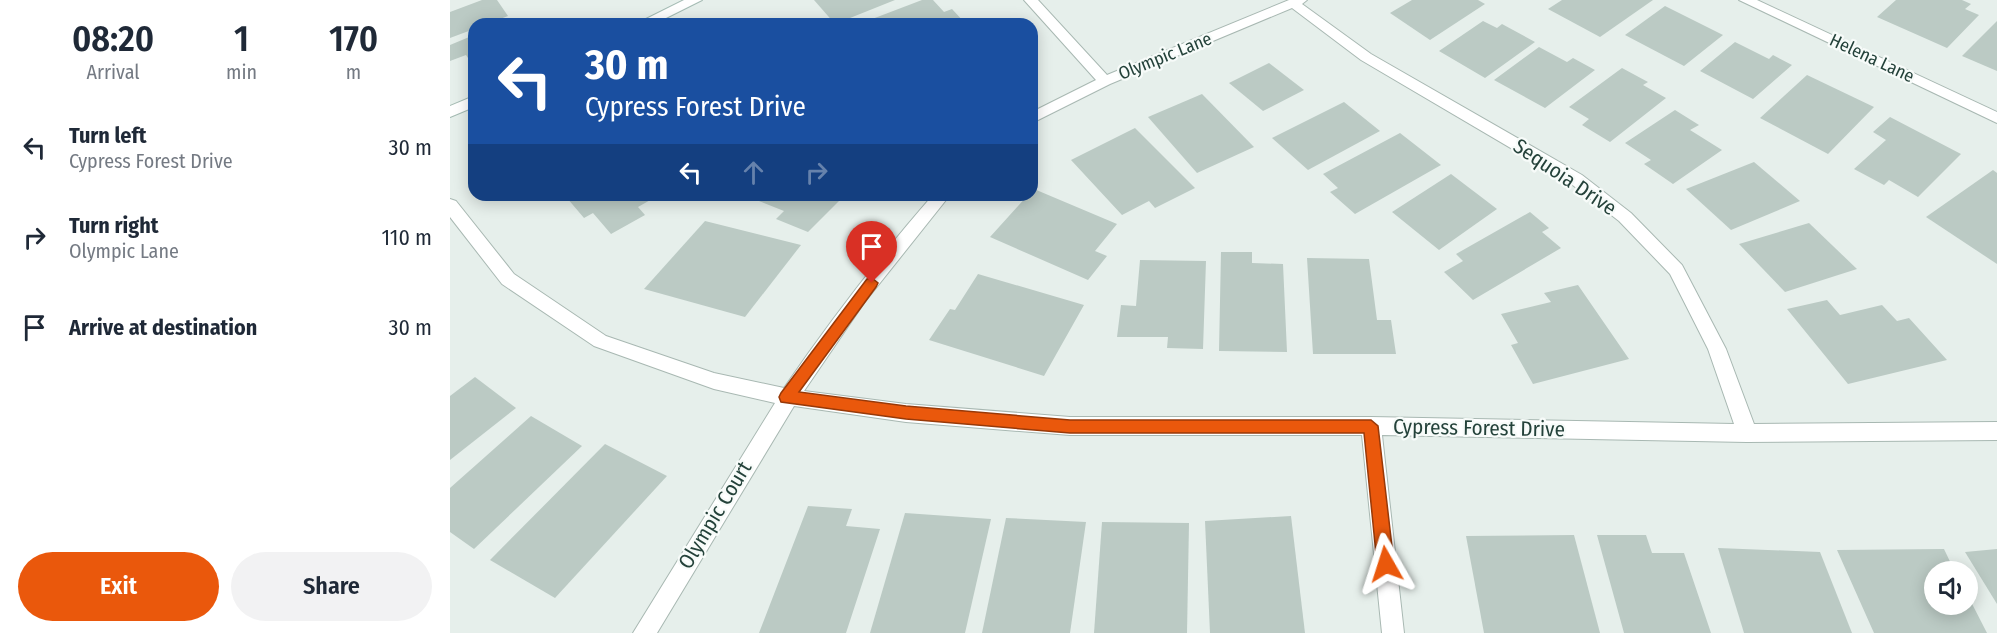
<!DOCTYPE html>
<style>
body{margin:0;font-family:"Fira Sans Condensed",sans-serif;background:#f2f2f3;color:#1f2937;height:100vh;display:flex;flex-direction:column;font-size:22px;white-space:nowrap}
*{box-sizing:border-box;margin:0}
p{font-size:20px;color:#747a83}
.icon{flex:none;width:33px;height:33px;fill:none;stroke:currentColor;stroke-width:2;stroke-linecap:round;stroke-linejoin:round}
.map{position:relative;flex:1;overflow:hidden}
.details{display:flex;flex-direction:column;background:#fff;width:450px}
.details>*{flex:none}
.guide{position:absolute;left:18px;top:18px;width:570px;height:183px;border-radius:18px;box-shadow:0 3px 15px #0003;background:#1a4fa0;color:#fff;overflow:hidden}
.buttons{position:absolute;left:1474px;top:561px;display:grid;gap:12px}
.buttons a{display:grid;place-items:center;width:54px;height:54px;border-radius:50%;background:#fff;box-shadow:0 3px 15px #0003;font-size:30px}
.pin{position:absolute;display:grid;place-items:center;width:51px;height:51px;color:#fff;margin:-62px -26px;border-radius:50% 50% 50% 0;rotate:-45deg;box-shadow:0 0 6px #0007}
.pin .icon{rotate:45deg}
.me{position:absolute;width:66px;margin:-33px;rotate:354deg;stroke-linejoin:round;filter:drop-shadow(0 0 4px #0008)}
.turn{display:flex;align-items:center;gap:21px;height:126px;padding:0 18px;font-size:27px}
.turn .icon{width:78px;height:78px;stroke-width:2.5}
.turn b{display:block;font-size:42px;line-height:51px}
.lanes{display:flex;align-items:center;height:57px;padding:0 18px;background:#0003;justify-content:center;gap:30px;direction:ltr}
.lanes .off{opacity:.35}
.eta{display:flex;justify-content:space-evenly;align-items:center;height:102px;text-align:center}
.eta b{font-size:36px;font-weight:600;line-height:42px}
.action{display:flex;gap:12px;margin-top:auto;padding:12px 18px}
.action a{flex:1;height:69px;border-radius:36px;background:#ea580c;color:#fff;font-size:24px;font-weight:600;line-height:69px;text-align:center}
.action a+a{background:#f2f2f3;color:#1f2937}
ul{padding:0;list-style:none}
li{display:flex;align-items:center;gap:18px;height:90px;padding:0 18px}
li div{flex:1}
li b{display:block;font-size:22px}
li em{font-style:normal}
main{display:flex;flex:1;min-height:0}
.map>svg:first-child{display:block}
.building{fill:#bbcac4}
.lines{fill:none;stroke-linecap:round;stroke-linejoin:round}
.street-casing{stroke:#a8b8b2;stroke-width:2}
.secondary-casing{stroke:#a4bbb3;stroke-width:2}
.street{fill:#fff;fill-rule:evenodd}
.secondary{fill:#fff;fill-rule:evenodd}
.route{fill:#ea580c;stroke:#983908;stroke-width:1.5}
.labels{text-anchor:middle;stroke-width:4.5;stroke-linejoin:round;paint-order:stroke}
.far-street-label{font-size:18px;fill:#24423a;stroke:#f7fbf9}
.street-label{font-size:21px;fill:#24423a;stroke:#f7fbf9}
</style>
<main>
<section class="details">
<div class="eta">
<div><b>08:20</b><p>Arrival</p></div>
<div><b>1</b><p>min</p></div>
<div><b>170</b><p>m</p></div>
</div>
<ul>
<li><svg class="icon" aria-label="left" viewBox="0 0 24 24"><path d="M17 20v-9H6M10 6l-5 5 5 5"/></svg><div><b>Turn left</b><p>Cypress Forest Drive</p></div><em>30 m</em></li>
<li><svg class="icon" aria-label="right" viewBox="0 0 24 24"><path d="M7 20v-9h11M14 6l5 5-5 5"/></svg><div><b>Turn right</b><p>Olympic Lane</p></div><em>110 m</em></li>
<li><svg class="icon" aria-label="arrive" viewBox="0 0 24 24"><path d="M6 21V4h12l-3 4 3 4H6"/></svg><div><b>Arrive at destination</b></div><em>30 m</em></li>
</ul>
<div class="action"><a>Exit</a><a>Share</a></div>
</section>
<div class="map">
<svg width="1547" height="633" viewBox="0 0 1547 633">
<rect width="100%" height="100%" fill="#e6efeb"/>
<g class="building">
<path d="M32,0H47L58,16L37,24H24V29L0,38V12Z"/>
<path d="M364,0H445L385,24Z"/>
<path d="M472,0H483L494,12L502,9L514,22L409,24Z"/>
<path d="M962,0H1028L1035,4L980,40L940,13Z"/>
<path d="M1112,0H1203L1150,37L1098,9Z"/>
<path d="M1446,0H1512L1521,4L1515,9L1529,15L1497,48L1427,17Z"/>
<path d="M1215,6L1273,35L1234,66L1175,35Z"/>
<path d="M1033,21L1047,28L1052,24L1085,42L1035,78L989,51Z"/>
<path d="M1547,21V71L1512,56Z"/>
<path d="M24,35V67L16,55L0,61V45Z"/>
<path d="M1285,42L1319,59L1323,55L1342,65L1303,99L1250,71Z"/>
<path d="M1089,47L1117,62L1123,58L1145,70L1095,108L1044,80Z"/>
<path d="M819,63L854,90L813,111L779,83Z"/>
<path d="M1172,68L1198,82L1193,85L1216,98L1160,142L1132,125L1139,119L1119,107Z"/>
<path d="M1357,75L1424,107L1378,154L1310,118Z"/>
<path d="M752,94L804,147L747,173L698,117Z"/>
<path d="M894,102L930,131L858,170L822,138Z"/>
<path d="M1225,110L1249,125L1240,130L1272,150L1223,184L1194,164L1201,160L1175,143Z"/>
<path d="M1440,117L1511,154L1468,197L1439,180L1434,185L1404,169L1436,140L1423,132Z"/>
<path d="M685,128L745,188L705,208L699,201L672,215L621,160Z"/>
<path d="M950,133L991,165L905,214L880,192L888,188L873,174Z"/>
<path d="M1304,162L1350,201L1281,230L1236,189Z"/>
<path d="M1543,170L1547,173V264L1476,217Z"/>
<path d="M1001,174L1047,209L989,250L942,212Z"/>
<path d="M584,189L667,224L645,251L657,256L638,280L540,237L578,195H582Z"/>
<path d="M123,195H209L188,207L195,215L161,234L143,213L134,218L117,198Z"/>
<path d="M294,195H395L358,232L326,219L334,211Z"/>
<path d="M1080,212L1099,228L1092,232L1111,248L1023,300L994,272L1013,261L1006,254Z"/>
<path d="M255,221L351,245L295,317L194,289Z"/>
<path d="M1359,223L1407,269L1335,292L1289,244Z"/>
<path d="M771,252H802V263L833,264L837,352L769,351Z"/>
<path d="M857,258L919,259L927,320H941L946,354H863Z"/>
<path d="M690,260L756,261L753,349L717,348L718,337H667L671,305L686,306Z"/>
<path d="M528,274L634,305L594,376L479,340L500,309L505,310Z"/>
<path d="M1128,285L1179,359L1083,384L1061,345L1068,343L1051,314L1101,302L1094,293Z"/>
<path d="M1377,300L1390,315L1432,305L1447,321L1459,318L1497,360L1398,384L1337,309Z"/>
<path d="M25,377L66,408L0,460V396Z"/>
<path d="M81,416L132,446L24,549L0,532V488Z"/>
<path d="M155,444L217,476L105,598L40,560Z"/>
<path d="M358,506L402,509L396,526L430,529L396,633H309Z"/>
<path d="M455,513L541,519L515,633H420Z"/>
<path d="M841,516L855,633H760L755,521Z"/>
<path d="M556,518L636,522L620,633H532Z"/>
<path d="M652,522L739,523L737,633H644Z"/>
<path d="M1124,535L1150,633H1034L1016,536Z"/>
<path d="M1147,535H1196L1202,553H1234L1261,633H1174Z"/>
<path d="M1268,548L1370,552L1402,633H1294Z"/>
<path d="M1494,549L1505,572H1485V604H1518V596L1537,633H1424L1387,550Z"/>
<path d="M1547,549V604L1515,552Z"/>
</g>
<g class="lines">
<g class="street-casing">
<g id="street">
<path d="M574,0H588L657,75L839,0H857L852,4L921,54L1132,175L1181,213L1232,265L1276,349L1304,424L1547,422V440L1297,442L932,435L954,633H932L912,435H620L456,422L344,406L207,633H183L325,403L264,389L144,346L52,284L0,217V199L6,201L64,274L156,336L264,373L334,388C380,321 429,257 483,195H500L414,303L354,391L456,404L620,417H921L1284,424L1258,349L1220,274L1169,221L1120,183L911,60L842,8L660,84L582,123V112L646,80Z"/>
<path d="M1289,0H1307L1547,112V123Z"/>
</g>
</g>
<g class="secondary-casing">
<g id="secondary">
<path d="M234,0H252L204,24H186Z"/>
<path d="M24,96V107L0,117V106Z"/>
</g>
</g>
<use href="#street" class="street"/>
<use href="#secondary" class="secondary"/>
</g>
<path class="route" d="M422,278L428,283L426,287L349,392L456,406L620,420H921L928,426L944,564L941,570L936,572L930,570L927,564L914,433H620L456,419L331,402L329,397L331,393L417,279Z"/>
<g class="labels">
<g class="far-street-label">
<text transform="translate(715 56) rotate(-22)" y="6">Olympic Lane</text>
<text transform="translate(1422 58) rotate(25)" y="6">Helena Lane</text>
</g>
<g class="street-label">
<text transform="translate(1115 177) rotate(34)" y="7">Sequoia Drive</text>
<text transform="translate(1029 428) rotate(1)" y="7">Cypress Forest Drive</text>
<text transform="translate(265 515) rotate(-59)" y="7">Olympic Court</text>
</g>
</g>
</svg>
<div class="buttons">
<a><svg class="icon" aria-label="sound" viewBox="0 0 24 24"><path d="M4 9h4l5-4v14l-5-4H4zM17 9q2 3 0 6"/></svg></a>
</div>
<div class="pin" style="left:422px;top:283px;background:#d93025"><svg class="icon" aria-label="arrive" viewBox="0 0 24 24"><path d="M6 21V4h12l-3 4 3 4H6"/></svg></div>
<svg class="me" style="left:936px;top:564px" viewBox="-20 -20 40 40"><path d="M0-17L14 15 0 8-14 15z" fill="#ea580c" stroke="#fff" stroke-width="4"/></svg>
<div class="guide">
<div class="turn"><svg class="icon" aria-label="left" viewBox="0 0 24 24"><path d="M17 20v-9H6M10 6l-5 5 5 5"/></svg><div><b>30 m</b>Cypress Forest Drive</div></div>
<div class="lanes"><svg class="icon" aria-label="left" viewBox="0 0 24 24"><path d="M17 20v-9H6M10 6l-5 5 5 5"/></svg><svg class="icon off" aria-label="ahead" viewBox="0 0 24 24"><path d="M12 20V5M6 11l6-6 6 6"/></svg><svg class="icon off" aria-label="right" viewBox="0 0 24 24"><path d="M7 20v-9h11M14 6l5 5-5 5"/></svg></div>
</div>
</div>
</main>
